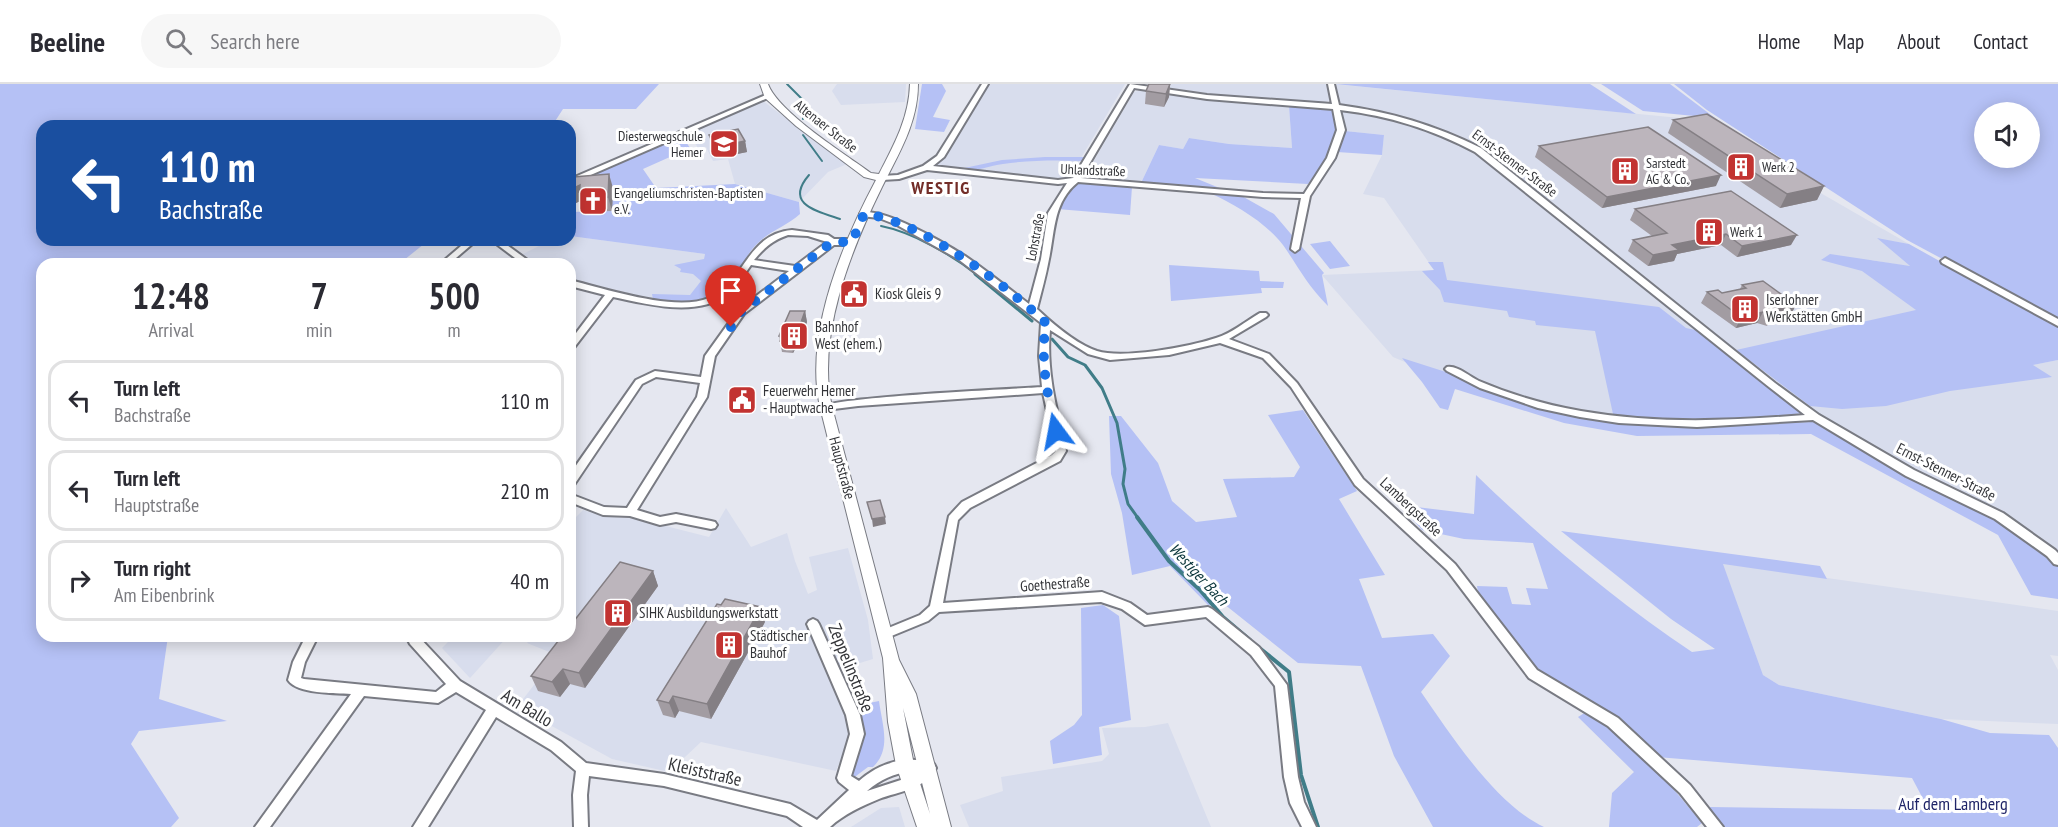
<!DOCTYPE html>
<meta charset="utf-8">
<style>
body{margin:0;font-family:"PT Sans Narrow",sans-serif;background:#f7f7f7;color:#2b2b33;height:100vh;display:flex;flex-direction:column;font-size:22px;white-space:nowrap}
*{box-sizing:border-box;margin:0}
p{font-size:20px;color:#7c7c81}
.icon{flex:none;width:33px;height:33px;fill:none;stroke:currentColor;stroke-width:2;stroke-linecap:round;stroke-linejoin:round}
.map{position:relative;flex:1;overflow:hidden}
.side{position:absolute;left:36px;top:174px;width:540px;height:384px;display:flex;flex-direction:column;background:#fff;border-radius:18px;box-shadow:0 3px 15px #0003}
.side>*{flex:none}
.top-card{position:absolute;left:36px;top:36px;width:540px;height:126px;border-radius:18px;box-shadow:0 3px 15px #0003;background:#1a4fa0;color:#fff;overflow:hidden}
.buttons{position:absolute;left:1974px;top:18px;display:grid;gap:12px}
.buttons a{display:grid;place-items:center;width:66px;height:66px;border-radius:50%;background:#fff;box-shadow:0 3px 15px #0003;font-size:30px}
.pin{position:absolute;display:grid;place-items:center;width:51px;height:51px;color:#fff;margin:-62px -26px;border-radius:50% 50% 50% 0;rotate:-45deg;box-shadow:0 0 6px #0007}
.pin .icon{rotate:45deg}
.me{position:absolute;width:66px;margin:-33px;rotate:347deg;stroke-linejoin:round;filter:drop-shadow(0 0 4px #0008)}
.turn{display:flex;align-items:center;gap:21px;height:126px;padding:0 24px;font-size:27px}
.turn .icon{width:78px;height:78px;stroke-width:2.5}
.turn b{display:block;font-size:42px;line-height:51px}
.eta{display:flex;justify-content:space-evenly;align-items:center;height:102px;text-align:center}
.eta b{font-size:36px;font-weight:700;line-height:42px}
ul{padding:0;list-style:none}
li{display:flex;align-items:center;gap:18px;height:81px;margin:0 12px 9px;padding:0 12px;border:3px solid #e1e1e2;border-radius:18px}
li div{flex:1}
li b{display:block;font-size:22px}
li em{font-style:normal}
header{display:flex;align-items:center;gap:36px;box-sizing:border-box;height:84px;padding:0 30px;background:#fff;border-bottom:2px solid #e1e1e2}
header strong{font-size:28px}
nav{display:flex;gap:33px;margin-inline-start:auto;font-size:21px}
.search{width:420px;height:54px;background:#f7f7f7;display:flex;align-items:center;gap:15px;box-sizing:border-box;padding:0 21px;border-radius:33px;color:#7c7c81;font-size:22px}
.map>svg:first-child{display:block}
.built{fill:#d8dded}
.green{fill:#b5c1f5;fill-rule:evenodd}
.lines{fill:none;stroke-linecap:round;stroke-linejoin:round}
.stream-far2{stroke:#407d88;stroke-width:2}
.stream-far1{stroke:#407d88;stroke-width:3}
.stream{stroke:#407d88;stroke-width:4}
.minor-casing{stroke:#797b83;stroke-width:4}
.major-casing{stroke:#797b83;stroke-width:2}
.minor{fill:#fff;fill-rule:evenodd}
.major{fill:#fff;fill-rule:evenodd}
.wall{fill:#a29ca2}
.shaded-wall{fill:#847f84}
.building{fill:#bcb5bc;stroke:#847f84;stroke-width:1.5}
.route{stroke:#1a73e8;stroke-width:10;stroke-dasharray:0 18}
.labels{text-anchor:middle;stroke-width:6;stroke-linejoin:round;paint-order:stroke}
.far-street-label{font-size:14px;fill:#333438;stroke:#fff}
.far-poi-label{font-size:14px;fill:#333438;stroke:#fff;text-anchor:start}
.poi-label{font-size:15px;fill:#333438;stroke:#fff;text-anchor:start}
.street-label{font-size:15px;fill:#333438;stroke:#fff}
.water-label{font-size:16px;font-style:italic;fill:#0a353a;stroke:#fff}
.far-district-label{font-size:18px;font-weight:bold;letter-spacing:1.5px;fill:#732d28;stroke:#fff}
.near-street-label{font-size:18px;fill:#333438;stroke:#fff}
.near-park-label{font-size:18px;fill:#202568;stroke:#fff}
</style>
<header>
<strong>Beeline</strong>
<div class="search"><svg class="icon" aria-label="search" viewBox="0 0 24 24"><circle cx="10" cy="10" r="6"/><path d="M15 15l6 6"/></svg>Search here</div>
<nav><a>Home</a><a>Map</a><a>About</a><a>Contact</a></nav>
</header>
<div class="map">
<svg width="2058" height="743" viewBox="0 0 2058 743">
<rect width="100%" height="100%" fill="#e5e7f0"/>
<g class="built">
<path d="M837,0H906L905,18L841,21L832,7Z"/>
<path d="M988,0H1125L1069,94L1049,95L935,83L944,73Z"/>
<path d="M1143,0H1328L1330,16L1323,19L1240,14Z"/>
<path d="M1333,0L1720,38L1728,41L1805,100L1909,160L1879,155L1911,183L1871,176L2033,281L2058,276V470L2001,426L1826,344L1701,351L1565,337L1469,305L1393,273L1322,191L1434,186L1384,114L1363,110L1382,71L1384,51L1345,47Z"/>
<path d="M1143,6L1198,15L1289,22L1292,64L1229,60L1189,54L1183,65L1159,61L1141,99L1089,95L1087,93L1094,83L1092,80L1134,8Z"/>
<path d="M763,17L847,80L828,88L799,118L735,100L728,75L713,77L706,63L698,64L689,49Z"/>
<path d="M570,152L705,170L702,197L685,217L653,215L570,195V180H538L523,170L551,156H570Z"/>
<path d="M726,424L751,463L787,449L795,477L808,510L817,506L809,473L848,464L868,536L873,575L830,588L851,639L848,659L836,687L701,658L669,688L612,675L517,623L557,571L527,559L533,552H570V439L583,426L603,432L638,435L709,453Z"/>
<path d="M1722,479L2058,527V572L2050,571L2058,586V640L1941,635L1779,601L1763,591Z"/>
<path d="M454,552H508L470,594L442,564Z"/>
<path d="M1168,639L1211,743H969L960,721L1003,707L1001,693L1102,677L1109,670L1102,644L1145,643Z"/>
<path d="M899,723L905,743H851L881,724Z"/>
</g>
<g class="green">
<path d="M0,0H659L636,25H563L552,42H42V156H429L399,180L358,177L354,180H42V552H168L159,615L227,637L139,647L131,660L179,734L171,743H0Z"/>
<path d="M922,0H942L946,7L933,33L950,36L944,48L915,45Z"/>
<path d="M1335,0H1590L1636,30Z"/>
<path d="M1601,0H1670L1715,34L1643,27Z"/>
<path d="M1674,0H2058V237L1907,156L1707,26ZM1984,28H2030V74H1984Z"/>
<path d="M1289,22L1333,25C1349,48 1321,83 1308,100L1195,94L1222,105L1141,99L1159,61L1183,65L1189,54L1229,60L1292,64Z"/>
<path d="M1345,47L1384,51L1382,71L1337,68Z"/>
<path d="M681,50L690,64L643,85L656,104L735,100L799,118L800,130C787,142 771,146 758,159C750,166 745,177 739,185C711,225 697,218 653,215L652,210L690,211L701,197L693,190L680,188L681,185L674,181L704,175L705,170L570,152V128L611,127L604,105L570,122V101Z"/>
<path d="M1045,73H1086L1084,77C1057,76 1030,76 1003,80C987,82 970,90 955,86L1002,76Z"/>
<path d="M1077,98L1132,103L1130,131L1057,125L1070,104Z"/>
<path d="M1210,109L1240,111L1274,130L1324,189L1322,191L1328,222C1307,201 1299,184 1283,161C1265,138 1236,121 1210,109Z"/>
<path d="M1877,154L1909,160L2058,243V276L2033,281L2052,293L1950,307L1886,322L1842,325L1810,322L1736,266L1916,226L1862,187L1821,176L1830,170L1910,182Z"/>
<path d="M1330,157L1350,182L1330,185L1310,160Z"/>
<path d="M1428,178H1443L1447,196L1659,223L1686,244L1700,247L1805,329L1752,334L1669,337L1613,330L1595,247L1536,241L1535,237L1509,233L1507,227L1444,218L1440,206L1422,187L1434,186Z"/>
<path d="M1169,181L1259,187L1260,197L1284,198L1283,204H1261L1262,209L1171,217Z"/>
<path d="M1402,274L1449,289L1476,303L1561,330L1672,343L1813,338L1898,386L1994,432L2038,464L2058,483V515L2031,511L1998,451L1811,350L1637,352L1564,339L1455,305L1448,326L1440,324L1422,298Z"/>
<path d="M1303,326L1357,407L1339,415L1385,491L1359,495L1382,554L1433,550L1450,572L1421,608C1451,651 1496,721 1544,743H1433L1394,672L1361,582L1298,579L1224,520L1208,521L1170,482L1132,491L1122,429L1111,390L1109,332H1121L1158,379L1172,417L1196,438L1237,433L1223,395L1294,393L1300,383L1268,331Z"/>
<path d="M1476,391C1543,456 1615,516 1692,568L1715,565L1671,535L1561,447L1820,482L1827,495L1723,480L1763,591L1779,601L1941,635L1990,649L2049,651L2058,664V743H1722L1709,723L1929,726L1912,694L1657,673L1615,632L1542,591L1478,508L1477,502L1507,503L1512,520L1531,521L1526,504L1548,505L1533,459L1464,455L1422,446L1400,421L1474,430Z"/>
<path d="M1103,521L1119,532L1131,636L1099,643L1102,671L1053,680L1050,657L1074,641L1082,631L1081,524Z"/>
<path d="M879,617C882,640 892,665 873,683H868L852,695L849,688L862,645L859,621Z"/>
<path d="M1586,628C1634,654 1667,698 1702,739L1697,743H1609L1612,709L1634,688L1578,633Z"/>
</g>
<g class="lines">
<g class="stream-far2">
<path d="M787,0L803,16V35"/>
<path d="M803,51L822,77"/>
<path d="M809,91C784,120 816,127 840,135"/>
<path d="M881,142C912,148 952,171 977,191"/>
</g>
<g class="stream-far1">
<path d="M975,190L1032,237"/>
<path d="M1052,255L1068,273L1085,281L1102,304L1117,339L1125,385L1123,400L1128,420L1138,434"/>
</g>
<g class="stream">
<path d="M1137,433L1169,477L1200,506L1223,533L1250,556"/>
<path d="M1257,562L1289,588L1301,691L1318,743"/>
</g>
<g class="minor-casing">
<g id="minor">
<path d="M982,0H988L944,73L933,82L1058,96L1073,94L1130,0L1207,11L1332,20L1328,0H1334L1339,21C1391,28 1434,41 1481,64L1775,299L1819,331L1914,386L2003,429L2055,466L2058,469V481L2054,480L2047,472L1995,435L1906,392L1813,336L1697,343L1619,339L1580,333L1538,324L1480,304L1447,287L1445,285L1447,283C1457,281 1470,293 1479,297C1512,311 1546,321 1581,327C1655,340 1730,337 1805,331L1769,303L1475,68C1431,45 1390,32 1340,26L1345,46L1335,74L1310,112L1299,165L1295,168L1291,165L1301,114L1263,113L1078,98C1053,118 1055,147 1049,175C1046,192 1041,209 1037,225C1053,240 1076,260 1097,267C1123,275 1189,263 1216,254C1231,250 1246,237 1260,229H1266L1268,231L1266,233L1229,255L1269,270L1297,299L1363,395L1455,480L1537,586L1618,634L1690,701L1723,743H1707L1680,709L1608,642L1529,594L1447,486L1355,401L1291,303L1263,274L1220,259L1169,271L1110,276L1088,270L1050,246C1046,287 1057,327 1066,367L1060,377L970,424L958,436L943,519L1102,508L1130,519L1147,531L1208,523L1212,525L1259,563L1287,601L1298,693L1304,718L1316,743H1302L1290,719L1284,693L1275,602L1251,571L1206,533L1145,541L1122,525L1101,518L939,528L928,537L889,553L885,555L881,553L879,550L881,547L920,531L930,522L949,432L962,418L1052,371L1056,367L1043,309L858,322L826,326L821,323C833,313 1013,305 1042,303L1039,272L1041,239L958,175L897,141L879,134L861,132L860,130C877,119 948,161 965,172C987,187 1008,204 1029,220L1041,175L1048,129L1067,99L1058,100L927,86L899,95L882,96L878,94L882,92L898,91L923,82L937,72ZM1134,4L1207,15L1333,25L1337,46L1327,74L1304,110L1263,109L1081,94Z"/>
<path d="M768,10L771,12L770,13L570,100V95Z"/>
<path d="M792,146L828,151L834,155H852L856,158L852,161H834L744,230L715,272L707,313L637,426L660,433L676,430L711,437L715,438L717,441L715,444L711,445L676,438L660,441L630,432L603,431L570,418V410L604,423L627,424L697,313L700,299L656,293L642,300L574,401L570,402V390L636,296L655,287L701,293L705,272L738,226L789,187L751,181C744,191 737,202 727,210C699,234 645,220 613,213L573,265L570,266V257L605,211L570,202V196C606,205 675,228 709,214C745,199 746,150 792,146ZM788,151L808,152L827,158L795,182L754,176C764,164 773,156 788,151Z"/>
<path d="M468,156H477L449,180H440Z"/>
<path d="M491,156H500L533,180H523Z"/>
<path d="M1945,174L2058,235V242L1942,179L1941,177Z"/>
<path d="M813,535L817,537L819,540L860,631L864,650L851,692L859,697C879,679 907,670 934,680L936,684C925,706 899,707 879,715C862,722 844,730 830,743H803L787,732L664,702L589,692L587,711L588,743H574L573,711L576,687L551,666L496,633L428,743H413L486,626L456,608L438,619L364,612L270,743H255L351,610C335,609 297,610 288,596L293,578L306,552H318L305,578L301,594L304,595L436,608L446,600L410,560L406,552H418L460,597L561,658L586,679L664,690L790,720L817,736L849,706L839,698L837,694L850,650L846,631L807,540L809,537ZM911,687L916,688L907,694L867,707C881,695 893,690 911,687Z"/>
</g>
</g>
<g class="major-casing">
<path id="major" d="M760,0H768C778,28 845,70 871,89L879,90C894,61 909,34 910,0H918C918,39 899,69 882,103C851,166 816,252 832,323L899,576L916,610L951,743H917L896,681L888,638L883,574L820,323C804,250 842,160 876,96L864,93L796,42L765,14ZM903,624L930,730L914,681Z"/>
</g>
<use href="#minor" class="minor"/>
<use href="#major" class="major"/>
</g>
<g class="wall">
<path d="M1170,0L1169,13L1164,23L1145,20L1146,7Z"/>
<path d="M1673,36L1824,102L1817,116L1780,124L1668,49Z"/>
<path d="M709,51L745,57L747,68L718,74L711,61Z"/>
<path d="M1539,62L1716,102L1602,124L1535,73Z"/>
<path d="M613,104L612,127L583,128L580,117L574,120L570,108Z"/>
<path d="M1635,125L1791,161L1737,173L1721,161L1677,170L1674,177L1648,182L1628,167L1633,156L1652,152L1630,136Z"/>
<path d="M1742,201L1796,221L1790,232L1770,236L1767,242L1757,239L1736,244L1701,219L1707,208L1722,209L1740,205Z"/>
<path d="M805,227L807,238L801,255L793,269L782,268L779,252Z"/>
<path d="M653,487L658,502L585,604L570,600L560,613L538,607L531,592Z"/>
<path d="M765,538L711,635L679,627L675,634L663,631L657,616Z"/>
</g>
<g class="shaded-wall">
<path d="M1170,0L1169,13L1164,23L1166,10Z"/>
<path d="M745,57L747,68L718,74L716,63Z"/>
<path d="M609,90L613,104L612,127L608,113Z"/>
<path d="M1721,91L1716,102L1602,124L1607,113Z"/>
<path d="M580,101L579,114L580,117L574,120L570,106Z"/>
<path d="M1824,102L1817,116L1780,124L1787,110Z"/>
<path d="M1726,150L1721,161L1677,170L1674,177L1648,182L1653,171L1672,161Z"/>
<path d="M1797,151L1791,161L1737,173L1742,162Z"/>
<path d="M1796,221L1790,232L1770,236L1773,231L1774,226Z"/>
<path d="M805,227L807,238L801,255L793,269L791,258Z"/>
<path d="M1763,228L1757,239L1736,244L1741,233Z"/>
<path d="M885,433L886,440L873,443L872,435Z"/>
<path d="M653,487L658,502L585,604L579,589Z"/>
<path d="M761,523L765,538L711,635L707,620Z"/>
<path d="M563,585L570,600L560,613L552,598Z"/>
<path d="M673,612L679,627L675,634L669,619Z"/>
</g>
<g class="building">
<path d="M1149,0H1170L1166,10L1146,7Z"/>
<path d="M1707,30L1824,102L1787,110L1673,36Z"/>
<path d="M1648,43L1721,91L1607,113L1539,62Z"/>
<path d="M738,45L745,57L716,63L709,51Z"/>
<path d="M609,90L608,113L579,114L580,101L570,106L573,93Z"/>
<path d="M1731,107L1797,151L1742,162L1726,150L1672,161L1679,166L1653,171L1633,156L1667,149L1635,125Z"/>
<path d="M1763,197L1796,221L1774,226L1773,231L1763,228L1741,233L1707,208L1718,206L1722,209L1746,204L1742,201Z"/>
<path d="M790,227H805L799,244L791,258L780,257L782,252H779Z"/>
<path d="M880,416L885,433L872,435L867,418Z"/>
<path d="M620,478L653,487L579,589L563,585L552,598L531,592L562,552H570V542Z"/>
<path d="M725,515L761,523L707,620L673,612L669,619L657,616L717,520L721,521Z"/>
</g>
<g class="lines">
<path class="route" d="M731,243L741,228L832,158H852L864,130C918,135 1006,201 1046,239C1040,276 1047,310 1056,347"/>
</g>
<defs>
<g id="school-square" transform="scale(1.5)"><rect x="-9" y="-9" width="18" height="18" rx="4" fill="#c23331" stroke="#fff"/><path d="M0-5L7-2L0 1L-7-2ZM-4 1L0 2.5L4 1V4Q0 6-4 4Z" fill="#fff"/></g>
<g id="building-square" transform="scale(1.5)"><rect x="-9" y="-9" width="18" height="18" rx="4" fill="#c23331" stroke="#fff"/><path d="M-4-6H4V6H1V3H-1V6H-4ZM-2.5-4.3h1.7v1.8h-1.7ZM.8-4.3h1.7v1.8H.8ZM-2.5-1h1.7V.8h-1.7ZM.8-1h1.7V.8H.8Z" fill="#fff"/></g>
<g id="church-square" transform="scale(1.5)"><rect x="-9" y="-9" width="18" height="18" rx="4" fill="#c23331" stroke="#fff"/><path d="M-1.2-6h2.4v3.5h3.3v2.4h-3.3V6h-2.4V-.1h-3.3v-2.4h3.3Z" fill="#fff"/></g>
<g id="civic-square" transform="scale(1.5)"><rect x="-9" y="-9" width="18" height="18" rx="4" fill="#c23331" stroke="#fff"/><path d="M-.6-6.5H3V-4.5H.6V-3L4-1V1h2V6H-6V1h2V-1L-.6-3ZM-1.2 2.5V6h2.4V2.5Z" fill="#fff"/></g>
</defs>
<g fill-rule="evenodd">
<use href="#school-square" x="724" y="60"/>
<use href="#building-square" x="1741" y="83"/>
<use href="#building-square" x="1625" y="87"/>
<use href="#church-square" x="593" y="117"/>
<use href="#building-square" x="1709" y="148"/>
<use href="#civic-square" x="854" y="210"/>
<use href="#building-square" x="1745" y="225"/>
<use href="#building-square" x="794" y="252"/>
<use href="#civic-square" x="742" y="316"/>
<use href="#building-square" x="618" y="529"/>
<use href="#building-square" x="729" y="561"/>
</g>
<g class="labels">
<g class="far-street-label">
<text transform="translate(826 42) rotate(38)" y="5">Altenaer Straße</text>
<text transform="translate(1515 79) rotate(37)" y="5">Ernst-Stenner-Straße</text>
<text transform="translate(1093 86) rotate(2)" y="5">Uhlandstraße</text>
<text transform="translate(1035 153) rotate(-79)" y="5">Lohstraße</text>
</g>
<g class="far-poi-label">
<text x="703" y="57" text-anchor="end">Diesterwegschule<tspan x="703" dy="16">Hemer</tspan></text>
<text x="1646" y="84">Sarstedt<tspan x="1646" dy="16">AG &amp; Co.</tspan></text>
<text x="1762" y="88">Werk 2</text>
<text x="614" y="114">Evangeliumschristen-Baptisten<tspan x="614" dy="16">e.V.</tspan></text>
<text x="1730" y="153">Werk 1</text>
</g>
<g class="poi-label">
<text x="875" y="215">Kiosk Gleis 9</text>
<text x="1766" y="221">Iserlohner<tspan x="1766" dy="17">Werkstätten GmbH</tspan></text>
<text x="815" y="248">Bahnhof<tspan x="815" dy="17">West (ehem.)</tspan></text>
<text x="763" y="312">Feuerwehr Hemer<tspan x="763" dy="17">- Hauptwache</tspan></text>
<text x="639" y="534">SIHK Ausbildungswerkstatt</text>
<text x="750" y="557">Städtischer<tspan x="750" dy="17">Bauhof</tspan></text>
</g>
<g class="street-label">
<text transform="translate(842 384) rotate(75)" y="5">Hauptstraße</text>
<text transform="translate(1946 388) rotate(27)" y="5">Ernst-Stenner-Straße</text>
<text transform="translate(1411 423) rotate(43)" y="5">Lambergstraße</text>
<text transform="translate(1055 500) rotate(-4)" y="5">Goethestraße</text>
</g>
<g class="water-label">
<text transform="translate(1199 490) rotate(47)" y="6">Westiger Bach</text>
</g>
<g class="far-district-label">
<text x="941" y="110">WESTIG</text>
</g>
<g class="near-street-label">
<text transform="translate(851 584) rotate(68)" y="6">Zeppelinstraße</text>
<text transform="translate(527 624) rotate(31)" y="6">Am Ballo</text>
<text transform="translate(705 688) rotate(13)" y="6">Kleiststraße</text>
</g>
<g class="near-park-label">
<text x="1953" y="726">Auf dem Lamberg</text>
</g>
</g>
</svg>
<div class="buttons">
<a><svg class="icon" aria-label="sound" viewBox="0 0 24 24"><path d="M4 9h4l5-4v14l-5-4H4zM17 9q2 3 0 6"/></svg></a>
</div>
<div class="pin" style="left:731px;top:243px;background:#d93025"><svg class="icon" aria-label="arrive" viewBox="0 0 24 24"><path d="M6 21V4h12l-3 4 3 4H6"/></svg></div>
<svg class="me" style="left:1056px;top:347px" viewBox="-20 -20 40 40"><path d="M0-17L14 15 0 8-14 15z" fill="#1a73e8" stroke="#fff" stroke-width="4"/></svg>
<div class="top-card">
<div class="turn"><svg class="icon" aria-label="left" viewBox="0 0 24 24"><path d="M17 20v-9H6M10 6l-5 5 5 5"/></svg><div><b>110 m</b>Bachstraße</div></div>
</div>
<section class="side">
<div class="eta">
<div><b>12:48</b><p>Arrival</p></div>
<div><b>7</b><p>min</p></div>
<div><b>500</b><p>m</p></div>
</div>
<ul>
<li><svg class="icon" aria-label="left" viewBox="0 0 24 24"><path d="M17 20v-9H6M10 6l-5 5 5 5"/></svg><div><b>Turn left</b><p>Bachstraße</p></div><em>110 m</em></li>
<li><svg class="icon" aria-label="left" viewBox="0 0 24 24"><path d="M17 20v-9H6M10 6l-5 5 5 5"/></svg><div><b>Turn left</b><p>Hauptstraße</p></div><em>210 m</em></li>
<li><svg class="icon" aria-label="right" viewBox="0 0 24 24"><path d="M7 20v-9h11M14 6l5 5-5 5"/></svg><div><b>Turn right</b><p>Am Eibenbrink</p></div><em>40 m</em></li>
</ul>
</section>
</div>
